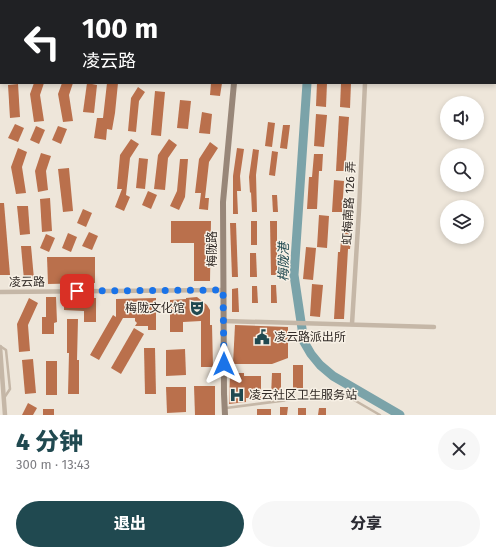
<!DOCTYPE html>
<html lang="zh">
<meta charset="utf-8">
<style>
body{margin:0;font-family:"Fira Sans","Noto Sans SC",sans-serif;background:#f7f7f7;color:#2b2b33;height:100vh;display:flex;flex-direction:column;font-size:15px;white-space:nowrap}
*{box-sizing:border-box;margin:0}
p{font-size:13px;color:#7c7c81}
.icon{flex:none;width:22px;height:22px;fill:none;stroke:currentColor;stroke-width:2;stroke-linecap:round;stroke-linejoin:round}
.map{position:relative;height:415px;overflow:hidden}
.details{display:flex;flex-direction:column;background:#fff;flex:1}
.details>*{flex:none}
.hud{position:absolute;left:0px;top:0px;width:496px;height:84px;box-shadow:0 2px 6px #0003;background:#202124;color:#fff;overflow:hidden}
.fabs{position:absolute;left:440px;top:96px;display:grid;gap:8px}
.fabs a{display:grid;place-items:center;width:44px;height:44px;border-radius:50%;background:#fff;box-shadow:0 2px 6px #0003;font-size:20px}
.pin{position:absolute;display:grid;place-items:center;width:34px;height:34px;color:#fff;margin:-17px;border-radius:8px;box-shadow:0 2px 6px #0006}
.me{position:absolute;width:44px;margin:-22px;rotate:0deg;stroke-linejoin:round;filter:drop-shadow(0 0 3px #0008)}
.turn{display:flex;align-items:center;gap:14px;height:84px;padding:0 16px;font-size:18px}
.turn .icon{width:52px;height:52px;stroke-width:2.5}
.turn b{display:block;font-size:28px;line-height:34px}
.round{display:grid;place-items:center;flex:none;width:42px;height:42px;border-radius:21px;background:#f7f7f7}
.overview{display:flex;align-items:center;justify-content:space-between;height:68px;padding:0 16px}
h1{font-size:24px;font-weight:800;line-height:30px;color:#204950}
.cta{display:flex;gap:8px;margin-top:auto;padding:8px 16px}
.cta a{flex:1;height:46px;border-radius:24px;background:#204950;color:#fff;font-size:16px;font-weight:800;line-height:46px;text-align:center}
.cta a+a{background:#f7f7f7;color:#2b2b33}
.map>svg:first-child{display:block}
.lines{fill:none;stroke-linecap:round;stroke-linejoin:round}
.river{stroke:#7ba3a9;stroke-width:9}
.building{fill:#ba704c}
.lane{stroke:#c5b7a7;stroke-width:2.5}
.street{stroke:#c5b7a7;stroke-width:4.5}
.secondary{stroke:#988779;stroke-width:6}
.primary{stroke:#736459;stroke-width:7}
.highway{stroke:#53463f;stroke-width:8}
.rail-casing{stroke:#322b27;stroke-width:3}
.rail{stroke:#f7f0e5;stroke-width:1.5;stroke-dasharray:4.5;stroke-linecap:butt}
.highway-bridge{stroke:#53463f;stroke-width:8}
.route{stroke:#1a73e8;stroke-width:7;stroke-dasharray:0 12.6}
.labels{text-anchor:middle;stroke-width:3;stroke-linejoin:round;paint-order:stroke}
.street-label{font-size:12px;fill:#322b27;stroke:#f7f0e5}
.poi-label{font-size:12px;fill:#322b27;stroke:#f7f0e5;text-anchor:start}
.water-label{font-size:13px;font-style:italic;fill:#204950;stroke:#f7f0e5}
</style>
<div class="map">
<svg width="496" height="415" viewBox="0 0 496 415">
<rect width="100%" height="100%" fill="#eee6da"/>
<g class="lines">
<g class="river">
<path d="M311,0V1"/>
<path d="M307,83L294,275L304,342L311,354L320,365L333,376L400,415"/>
</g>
</g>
<g class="building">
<path d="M34,83H44L40,95L44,121L34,122L30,94Z"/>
<path d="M62,83H73L69,95L73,121L63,122L58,94Z"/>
<path d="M87,83L97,85L94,113L83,112Z"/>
<path d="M107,83H118L115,113L112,130L107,129L106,140L94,138L97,118H103Z"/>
<path d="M211,83H222L220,96L210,95Z"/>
<path d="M317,83H327L326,107L316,106Z"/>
<path d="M341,83H351L350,108L340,107Z"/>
<path d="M18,84L20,117L10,118L8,85Z"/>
<path d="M138,87L145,92L139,101L136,132L128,131L131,98Z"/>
<path d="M155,91L165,92L161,136L151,135Z"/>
<path d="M180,100L191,101L188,129L177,128Z"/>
<path d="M202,112L212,114L210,134L199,133Z"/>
<path d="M316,114L327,115L324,147L314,146Z"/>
<path d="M339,116L349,117L345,171H336Z"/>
<path d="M268,122L275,123L272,147L265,146Z"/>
<path d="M15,124L24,128L18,142L8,138Z"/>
<path d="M283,125H290L287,149L280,148Z"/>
<path d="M36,126L45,130L39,144L30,140Z"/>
<path d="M58,126L67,129L61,144L52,140Z"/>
<path d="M131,139L139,144L130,158L126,195L130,197L124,211L115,207L122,189H117L120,155Z"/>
<path d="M169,139L177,145L168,158L165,190L154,189L158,155Z"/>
<path d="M210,142L218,148L209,162L205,198H209L208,210L199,209L201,193H195L199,159Z"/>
<path d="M18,148L27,152L22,167L26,193L16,194L11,167Z"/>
<path d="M237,148L244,149L240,176L241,191H237L238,214H233V176Z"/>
<path d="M253,149L259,150L256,175L257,212H252L251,192L250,193L249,177Z"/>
<path d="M272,151L278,152L275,176L269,175Z"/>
<path d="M41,153L51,156L46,171L48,190L38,192L35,171Z"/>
<path d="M314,154H323L322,171H319L317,209H307L309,177H312Z"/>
<path d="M139,158L148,159L145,189L136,188Z"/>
<path d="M180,159H188L185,197L179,210L170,206L177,191Z"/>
<path d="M69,168L73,211L63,212L58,169Z"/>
<path d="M334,180L344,181L342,212H332Z"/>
<path d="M148,191L157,195L151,209L142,205Z"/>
<path d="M272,195H277L278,212H273Z"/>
<path d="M50,198L52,231L42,232L40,199Z"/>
<path d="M0,203H4L10,275H0Z"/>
<path d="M17,206H28L30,234L20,235Z"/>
<path d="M83,209L92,213L86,227L77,223Z"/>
<path d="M319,215L329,216L327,248L317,247Z"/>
<path d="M343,217H353L350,249H348L344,319H334L338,252H340Z"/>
<path d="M171,221H211L210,281H194V243H171Z"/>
<rect x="251" y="221" width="6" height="24"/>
<path d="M270,221H277V275H271Z"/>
<path d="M230,223H236L238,277H232Z"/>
<path d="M89,232L98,236L92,250L82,246Z"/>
<path d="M68,233L77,237L71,252L62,248Z"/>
<path d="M46,234L55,238L49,252L40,248Z"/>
<path d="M21,246H31L34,279L24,280Z"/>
<path d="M306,247L316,248L313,280L303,279Z"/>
<path d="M250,253H256L257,277H250Z"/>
<path d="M47,257H95V283L48,284Z"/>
<path d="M312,284L323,285L320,317L310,316Z"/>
<path d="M271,285H276L277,303H271Z"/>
<path d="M252,286H257L258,303H252Z"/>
<path d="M238,288L239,312H232V289Z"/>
<path d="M46,297H56L57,322L54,323V334H42V317H46Z"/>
<path d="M197,297L207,305L210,310V325H212L213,367H201V321L183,322V332H170V300L186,299V298Z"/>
<path d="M29,298L38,303L28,325L30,351L19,352L17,324Z"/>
<path d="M84,298H96V322H84V311L64,310V300H84Z"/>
<path d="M156,298V330H148V326H135L137,323L135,321V318H123L99,360L90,355L113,315L116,317V299Z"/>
<path d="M67,319H78L77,360H79V394H68L69,353H67Z"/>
<path d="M235,325L288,327V358L272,364H233Z"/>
<path d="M134,328L144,334L121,374L111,368Z"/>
<path d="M144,348H155L156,394H145Z"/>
<path d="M185,349L186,375L166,376V350Z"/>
<path d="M33,359L36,393L25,394L22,360Z"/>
<rect x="46" y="361" width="11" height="34"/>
<rect x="293" y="365" width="10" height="23"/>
<path d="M230,373H244V376H261V398H246V402L229,404Z"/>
<path d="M272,373H281V396H271Z"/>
<path d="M194,386H215V415H195Z"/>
<path d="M166,387H186V412L167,413Z"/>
<path d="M28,403L37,408L33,415H22Z"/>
<path d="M280,407H288L287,415H280Z"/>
<rect x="298" y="408" width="8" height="7"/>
<path d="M319,408H326V415H318Z"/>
<rect x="43" y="409" width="11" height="6"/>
<rect x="257" y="409" width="14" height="6"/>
</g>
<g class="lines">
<g class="lane">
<path d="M0,346L6,350L10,389L4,398"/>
<path d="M226,408L342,393L380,415"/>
</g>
<g class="street">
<path d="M368,1V0"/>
<path d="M0,292L223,290"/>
<path d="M224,321L434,327"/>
<path d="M352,324L359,210L365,83"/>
<path d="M0,347L5,415"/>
</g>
<g class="secondary">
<path d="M245,1V0"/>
<path d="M225,415L224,394L223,202L234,83"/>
</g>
<g class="primary">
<path d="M0,1L4,0"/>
<path d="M102,1L108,0"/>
</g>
<g class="highway">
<path d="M34,1L38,0"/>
<path d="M96,1L99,0"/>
<path d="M0,8H1"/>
<path d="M0,16H1"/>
<path d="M0,31H1"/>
</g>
<g class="rail-casing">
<path id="rail" d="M495,4L496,7"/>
</g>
<use href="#rail" class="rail"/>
<path class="highway-bridge" d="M65,1L74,0"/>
</g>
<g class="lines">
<path class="route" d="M77,291L223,290L224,364"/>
</g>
<defs>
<g id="theatre-bare" transform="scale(1.2)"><path d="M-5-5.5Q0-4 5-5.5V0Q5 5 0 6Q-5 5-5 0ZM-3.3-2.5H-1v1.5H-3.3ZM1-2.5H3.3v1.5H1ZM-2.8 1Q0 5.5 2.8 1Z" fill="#204950" stroke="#f7f0e5" stroke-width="2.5" paint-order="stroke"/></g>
<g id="civic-bare" transform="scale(1.2)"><path d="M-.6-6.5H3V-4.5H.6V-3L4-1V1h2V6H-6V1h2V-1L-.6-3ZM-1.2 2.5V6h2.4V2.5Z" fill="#204950" stroke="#f7f0e5" stroke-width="2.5" paint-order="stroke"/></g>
<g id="hospital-bare" transform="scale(1.2)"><path d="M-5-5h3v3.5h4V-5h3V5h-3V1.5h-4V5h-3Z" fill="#204950" stroke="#f7f0e5" stroke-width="2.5" paint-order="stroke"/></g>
</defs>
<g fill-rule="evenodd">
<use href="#theatre-bare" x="197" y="308"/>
<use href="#civic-bare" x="262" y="337"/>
<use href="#hospital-bare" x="237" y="395"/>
</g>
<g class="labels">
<g class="street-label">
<text transform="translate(349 203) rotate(-87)" y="4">虹梅南路 126 弄</text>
<text transform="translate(212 249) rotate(-90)" y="4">梅陇路</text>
<text transform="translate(27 282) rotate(-1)" y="4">凌云路</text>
</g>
<g class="poi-label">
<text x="185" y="312" text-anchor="end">梅陇文化馆</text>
<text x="274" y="341">凌云路派出所</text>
<text x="249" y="399">凌云社区卫生服务站</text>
</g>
<g class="water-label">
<text transform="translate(283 262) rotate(-89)" y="5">梅陇港</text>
</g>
</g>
</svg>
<div class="fabs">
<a><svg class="icon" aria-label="sound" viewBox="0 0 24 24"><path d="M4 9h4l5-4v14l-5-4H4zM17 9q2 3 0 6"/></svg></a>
<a><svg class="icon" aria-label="search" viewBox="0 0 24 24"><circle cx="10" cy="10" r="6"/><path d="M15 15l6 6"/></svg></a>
<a><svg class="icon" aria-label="layers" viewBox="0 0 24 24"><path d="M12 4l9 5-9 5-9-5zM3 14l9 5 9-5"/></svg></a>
</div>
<div class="pin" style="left:77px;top:291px;background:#d93025"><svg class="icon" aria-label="arrive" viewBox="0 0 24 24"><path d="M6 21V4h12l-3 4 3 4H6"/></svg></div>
<svg class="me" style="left:224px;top:364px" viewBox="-20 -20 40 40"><path d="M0-17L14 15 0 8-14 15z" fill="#1a73e8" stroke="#fff" stroke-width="4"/></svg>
<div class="hud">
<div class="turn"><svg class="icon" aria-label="left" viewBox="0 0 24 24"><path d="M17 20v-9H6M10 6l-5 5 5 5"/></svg><div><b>100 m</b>凌云路</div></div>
</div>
</div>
<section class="details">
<div class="overview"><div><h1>4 分钟</h1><p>300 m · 13:43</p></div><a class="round"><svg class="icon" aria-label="close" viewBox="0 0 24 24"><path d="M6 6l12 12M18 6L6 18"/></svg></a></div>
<div class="cta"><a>退出</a><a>分享</a></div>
</section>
